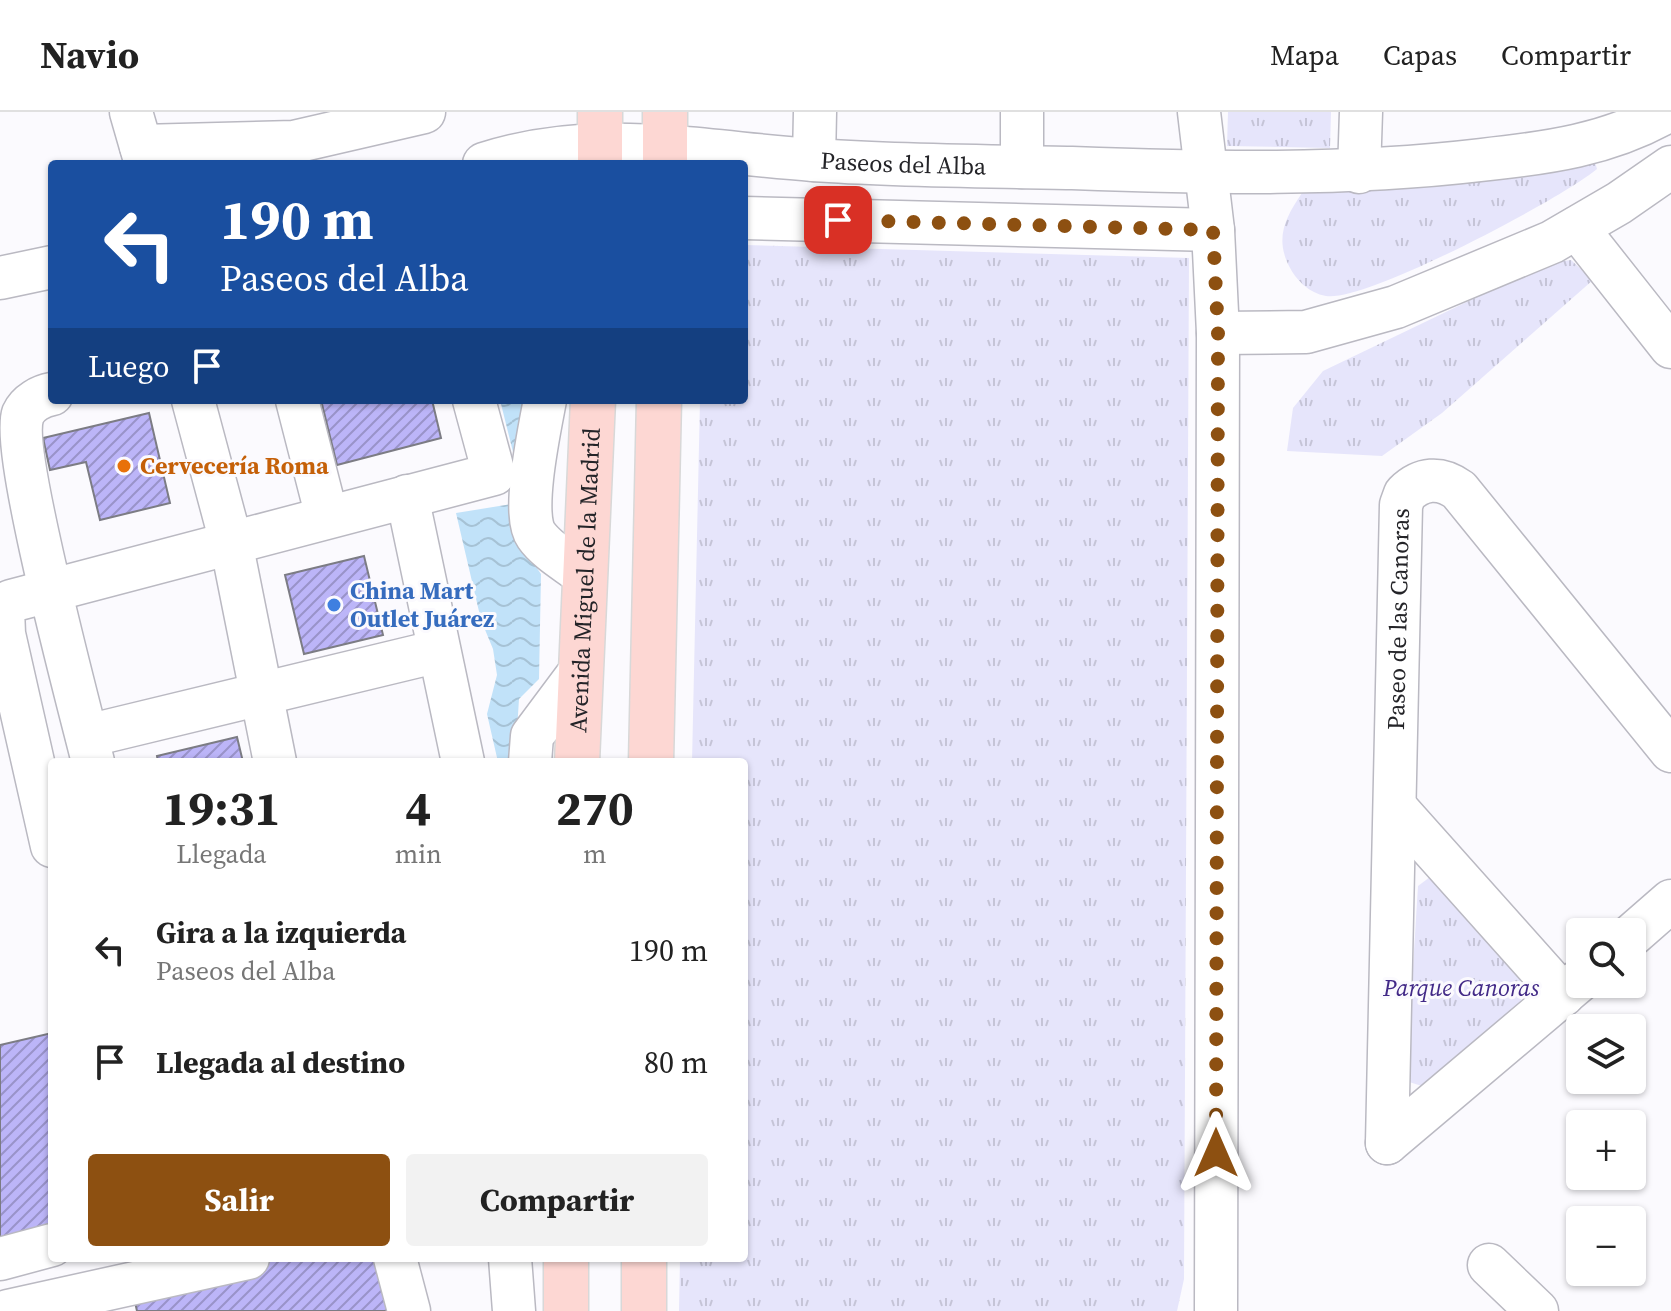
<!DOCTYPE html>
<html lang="es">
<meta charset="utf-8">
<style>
body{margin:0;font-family:"Source Serif 4",serif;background:#f2f2f2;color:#222;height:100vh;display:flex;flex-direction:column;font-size:30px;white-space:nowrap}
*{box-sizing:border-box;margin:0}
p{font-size:26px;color:#767676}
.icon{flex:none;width:44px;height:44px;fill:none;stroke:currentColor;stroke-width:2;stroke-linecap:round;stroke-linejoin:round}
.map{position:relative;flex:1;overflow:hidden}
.details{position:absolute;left:48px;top:646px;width:700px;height:504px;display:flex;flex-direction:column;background:#fff;border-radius:8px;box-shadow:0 2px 6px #0004}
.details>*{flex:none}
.hud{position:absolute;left:48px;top:48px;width:700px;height:244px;border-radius:8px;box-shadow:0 2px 6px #0004;background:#1a4fa0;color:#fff;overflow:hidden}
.tools{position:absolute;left:1566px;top:806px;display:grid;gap:16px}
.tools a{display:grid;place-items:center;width:80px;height:80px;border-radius:8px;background:#fff;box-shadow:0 2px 6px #0004;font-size:40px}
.pin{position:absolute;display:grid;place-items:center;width:68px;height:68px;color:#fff;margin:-34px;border-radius:16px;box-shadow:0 4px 12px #0006}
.me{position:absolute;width:88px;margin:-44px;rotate:0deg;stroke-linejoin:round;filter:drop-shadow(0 0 6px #0008)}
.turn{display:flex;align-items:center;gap:28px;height:168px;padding:0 40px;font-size:36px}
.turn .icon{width:104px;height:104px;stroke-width:2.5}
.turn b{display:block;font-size:56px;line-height:68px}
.then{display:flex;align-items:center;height:76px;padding:0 40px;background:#0003;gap:16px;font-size:30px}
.eta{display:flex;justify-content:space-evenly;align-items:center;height:136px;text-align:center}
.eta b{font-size:48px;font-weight:700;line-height:56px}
.action{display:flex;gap:16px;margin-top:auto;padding:16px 40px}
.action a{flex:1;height:92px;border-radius:8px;background:#8d5011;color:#fff;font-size:32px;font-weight:700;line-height:92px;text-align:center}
.action a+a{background:#f2f2f2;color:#222}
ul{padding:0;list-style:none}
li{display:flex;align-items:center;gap:24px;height:112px;padding:0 40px}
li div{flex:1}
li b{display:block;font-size:30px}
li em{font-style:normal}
header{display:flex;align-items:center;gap:48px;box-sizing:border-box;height:112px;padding:0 40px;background:#fff;border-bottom:2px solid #e0e0e0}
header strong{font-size:38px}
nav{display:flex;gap:44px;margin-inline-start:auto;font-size:28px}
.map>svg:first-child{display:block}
.grass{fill:url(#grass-tufts)}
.water{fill:url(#water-waves)}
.building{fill:url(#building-hatch);stroke:#7c7c84;stroke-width:2}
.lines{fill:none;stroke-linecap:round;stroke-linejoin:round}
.minor-casing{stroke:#bab9c2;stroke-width:45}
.major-casing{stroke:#d8d8d8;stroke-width:47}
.minor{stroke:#fff;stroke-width:42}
.major{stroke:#fdd7d3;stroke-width:44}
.route{stroke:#8d5011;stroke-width:14;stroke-dasharray:0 25.2}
.food-dot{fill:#e8710a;stroke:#fbfafe;stroke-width:3}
.shop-dot{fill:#3f7fe0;stroke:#fbfafe;stroke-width:3}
.labels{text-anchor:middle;stroke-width:6;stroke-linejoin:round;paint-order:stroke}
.street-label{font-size:24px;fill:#242428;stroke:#fbfafe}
.food-label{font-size:24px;font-weight:bold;fill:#c56008;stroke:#fbfafe;text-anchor:start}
.shop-label{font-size:24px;font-weight:bold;fill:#366cbe;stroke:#fbfafe;text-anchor:start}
.park-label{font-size:24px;font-style:italic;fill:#422987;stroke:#fbfafe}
</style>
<header>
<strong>Navio</strong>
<nav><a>Mapa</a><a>Capas</a><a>Compartir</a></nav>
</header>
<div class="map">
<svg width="1671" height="1199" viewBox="0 0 1671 1199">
<defs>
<pattern id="grass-tufts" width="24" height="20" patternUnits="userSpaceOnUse" patternTransform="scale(2)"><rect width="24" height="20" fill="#e6e5fb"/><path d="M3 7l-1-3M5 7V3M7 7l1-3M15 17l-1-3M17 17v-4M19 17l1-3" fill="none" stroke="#c5c4d7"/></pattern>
<pattern id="water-waves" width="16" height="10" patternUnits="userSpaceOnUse" patternTransform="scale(2)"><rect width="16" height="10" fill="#c1e2f9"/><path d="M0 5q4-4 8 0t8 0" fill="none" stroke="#a6c2d5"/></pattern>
<pattern id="building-hatch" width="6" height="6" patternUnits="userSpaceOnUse" patternTransform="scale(2)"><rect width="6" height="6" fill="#bcb5f8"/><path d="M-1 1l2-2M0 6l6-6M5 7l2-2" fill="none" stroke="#9993c9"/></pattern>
</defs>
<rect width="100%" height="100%" fill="#fbfafe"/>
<g class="grass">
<path d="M1228,0H1331L1330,36L1227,34Z"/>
<path d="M1593,43L1597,57C1563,86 1365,191 1326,184C1309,181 1296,168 1289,154C1275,126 1285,106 1302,81L1343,72Z"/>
<path d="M744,133L1189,146L1184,1167L1177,1199H679L680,1146H744V650H692L700,288H744Z"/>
<path d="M1571,148L1593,168L1442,301L1382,344L1287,339L1293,296L1323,259L1548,151Z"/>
<path d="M1434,762L1524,873L1521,889L1425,975L1406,969L1418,774Z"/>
</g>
<g class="water">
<path d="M500,288H528L525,342L513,340Z"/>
<path d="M512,392L523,436L541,462L539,567L519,587L515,650H498L487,602L497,563L493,537L481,508L456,401Z"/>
</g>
<g class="building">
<path d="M321,288H432L441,326L337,353Z"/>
<path d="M149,301L170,391L100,408L86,350L50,358L43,326Z"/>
<path d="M364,444L383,523L304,542L285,463Z"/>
<path d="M237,625L243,650H158L157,644Z"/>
<path d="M52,921V1114L0,1126V933Z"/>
<path d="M269,1146H384L395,1199H137L132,1177Z"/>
</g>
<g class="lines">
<g class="minor-casing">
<g id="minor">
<path d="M131,0L146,52"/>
<path d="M1022,0V55"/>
<path d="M1199,0L1213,118L1218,221L1216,1199"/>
<path d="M141,34L294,30L424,0"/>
<path d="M814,48L815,0"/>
<path id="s1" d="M484,52C595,16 700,40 813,48C899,54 986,54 1072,56C1209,61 1345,64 1481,48C1547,41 1608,33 1666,0"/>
<path d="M1359,60L1361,0"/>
<path d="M744,106L1213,118"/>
<path d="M1577,116L1671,235"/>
<path d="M0,166L52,155"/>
<path d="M1218,221L1306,220L1396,195L1552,130L1619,91L1671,55"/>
<path d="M52,282C41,284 28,291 23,302C10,338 80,597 93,650"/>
<path d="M193,288L231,430L275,650"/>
<path d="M297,288L327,405"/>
<path d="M545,288C540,315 521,402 536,423C547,439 569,451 584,463"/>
<path d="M407,384L463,650"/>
<path d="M87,624L439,539"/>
<path d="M530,650L532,624L579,561"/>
<path d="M1396,696L1563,883"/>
<path d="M52,734L4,522L3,497L11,489L494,362L474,288"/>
<path d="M1632,823L1671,789"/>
<path id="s2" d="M1387,1031L1401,393L1405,382C1421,366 1440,364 1459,378L1671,639"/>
<path d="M1387,1031L1580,868"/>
<path d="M395,1146L409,1199"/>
<path d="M510,1146L514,1199"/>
<path d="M0,1147L52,1133"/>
<path d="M1489,1153L1537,1199"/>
<path d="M8,1199L248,1146"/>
</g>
</g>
<g class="major-casing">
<g id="major">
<path d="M600,52V0"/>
<path d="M665,52V0"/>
<path id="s3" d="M577,650L593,288"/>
<path d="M651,650L659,288"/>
<path d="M566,1146V1199"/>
<path d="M644,1199V1146"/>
</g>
</g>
<use href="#minor" class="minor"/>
<use href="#major" class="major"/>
</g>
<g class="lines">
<path class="route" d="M838,108L1213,118L1218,221L1216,1041"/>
</g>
<circle class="food-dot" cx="124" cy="354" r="8"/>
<circle class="shop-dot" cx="334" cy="493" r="8"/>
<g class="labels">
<g class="street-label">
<text dy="8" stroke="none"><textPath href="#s1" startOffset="422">Paseos del Alba</textPath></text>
<text dy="8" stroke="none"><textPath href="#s3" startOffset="182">Avenida Miguel de la Madrid</textPath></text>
<text dy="8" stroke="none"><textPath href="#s2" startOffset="524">Paseo de las Canoras</textPath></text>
</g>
<g class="food-label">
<text x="140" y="362">Cervecería Roma</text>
</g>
<g class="shop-label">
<text x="350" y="487">China Mart<tspan x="350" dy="28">Outlet Juárez</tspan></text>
</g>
<g class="park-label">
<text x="1461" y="884">Parque Canoras</text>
</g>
</g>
</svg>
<div class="tools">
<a><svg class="icon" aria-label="search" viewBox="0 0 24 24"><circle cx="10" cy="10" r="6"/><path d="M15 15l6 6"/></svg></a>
<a><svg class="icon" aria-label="layers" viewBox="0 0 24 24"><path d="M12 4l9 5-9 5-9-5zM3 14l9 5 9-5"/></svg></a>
<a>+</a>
<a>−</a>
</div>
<div class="pin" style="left:838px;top:108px;background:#d93025"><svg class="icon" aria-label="arrive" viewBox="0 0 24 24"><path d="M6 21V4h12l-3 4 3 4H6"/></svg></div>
<svg class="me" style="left:1216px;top:1041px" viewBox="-20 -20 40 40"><path d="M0-17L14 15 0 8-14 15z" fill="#8d5011" stroke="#fff" stroke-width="4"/></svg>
<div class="hud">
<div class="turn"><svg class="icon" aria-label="left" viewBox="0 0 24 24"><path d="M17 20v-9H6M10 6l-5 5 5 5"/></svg><div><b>190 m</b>Paseos del Alba</div></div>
<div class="then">Luego<svg class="icon" aria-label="arrive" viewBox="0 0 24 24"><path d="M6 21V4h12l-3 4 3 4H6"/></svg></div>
</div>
<section class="details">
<div class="eta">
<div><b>19:31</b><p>Llegada</p></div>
<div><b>4</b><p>min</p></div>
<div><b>270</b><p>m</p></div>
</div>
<ul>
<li><svg class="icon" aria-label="left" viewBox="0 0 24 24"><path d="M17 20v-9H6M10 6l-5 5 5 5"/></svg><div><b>Gira a la izquierda</b><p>Paseos del Alba</p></div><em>190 m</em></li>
<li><svg class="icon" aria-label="arrive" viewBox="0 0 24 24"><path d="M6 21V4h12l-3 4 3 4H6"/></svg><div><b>Llegada al destino</b></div><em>80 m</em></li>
</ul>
<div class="action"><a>Salir</a><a>Compartir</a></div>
</section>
</div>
